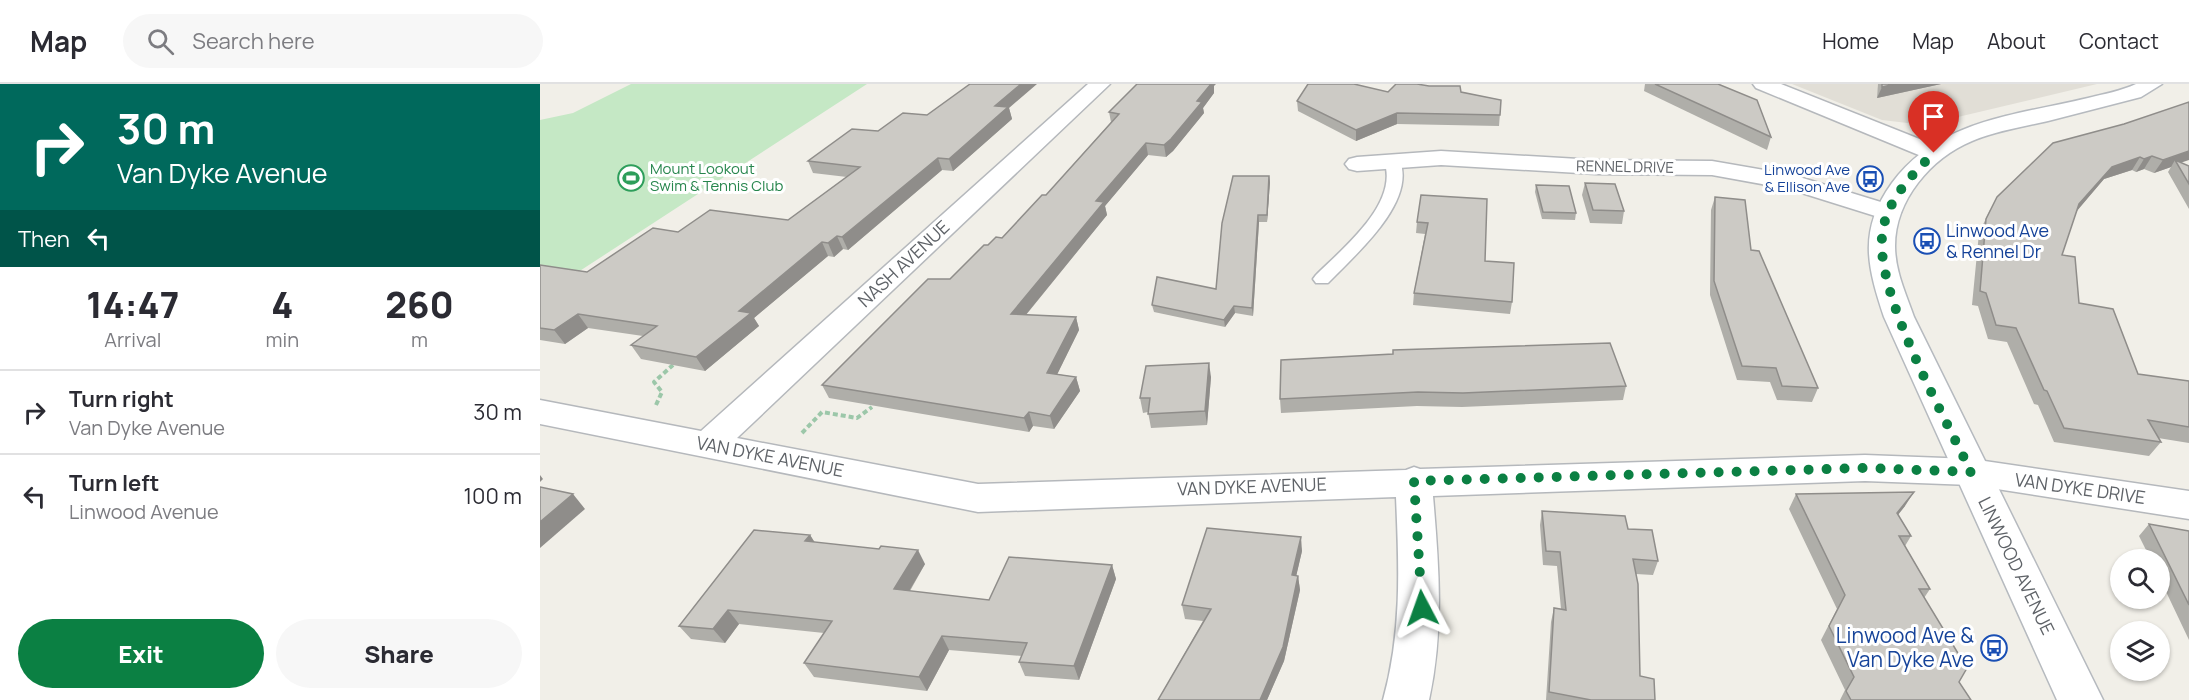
<!DOCTYPE html>
<style>
body{margin:0;font-family:Manrope,sans-serif;background:#f7f7f7;color:#2b2b33;height:100vh;display:flex;flex-direction:column;font-size:22px;white-space:nowrap}
*{box-sizing:border-box;margin:0}
p{font-size:20px;color:#7c7c81}
.icon{flex:none;width:33px;height:33px;fill:none;stroke:currentColor;stroke-width:2;stroke-linecap:round;stroke-linejoin:round}
.map{position:relative;flex:1;overflow:hidden}
.details{display:flex;flex-direction:column;background:#fff;width:540px}
.details>*{flex:none}
.top-card{background:#00695c;color:#fff;overflow:hidden}
.controls{position:absolute;left:1570px;top:465px;display:grid;gap:12px}
.controls a{display:grid;place-items:center;width:60px;height:60px;border-radius:50%;background:#fff;box-shadow:0 2px 4px #0004;font-size:30px}
.pin{position:absolute;display:grid;place-items:center;width:51px;height:51px;color:#fff;margin:-62px -26px;border-radius:50% 50% 50% 0;rotate:-45deg;box-shadow:0 0 6px #0007}
.pin .icon{rotate:45deg}
.me{position:absolute;width:66px;margin:-33px;rotate:356deg;stroke-linejoin:round;filter:drop-shadow(0 0 4px #0008)}
.turn{display:flex;align-items:center;gap:21px;height:126px;padding:0 18px;font-size:27px}
.turn .icon{width:78px;height:78px;stroke-width:2.5}
.turn b{display:block;font-size:42px;line-height:51px}
.then{display:flex;align-items:center;height:57px;padding:0 18px;background:#0003;gap:12px;font-size:22px}
.eta{display:flex;justify-content:space-evenly;align-items:center;height:102px;text-align:center}
.eta b{font-size:36px;font-weight:800;line-height:42px}
.button{display:flex;gap:12px;margin-top:auto;padding:12px 18px}
.button a{flex:1;height:69px;border-radius:36px;background:#0b8043;color:#fff;font-size:24px;font-weight:800;line-height:69px;text-align:center}
.button a+a{background:#f7f7f7;color:#2b2b33}
ul{padding:0;list-style:none}
li{display:flex;align-items:center;gap:18px;height:84px;padding:0 18px;border-top:2px solid #e1e1e2}
li div{flex:1}
li b{display:block;font-size:22px}
li em{font-style:normal}
header{display:flex;align-items:center;gap:36px;box-sizing:border-box;height:84px;padding:0 30px;background:#fff;border-bottom:2px solid #e1e1e2}
header strong{font-size:28px}
nav{display:flex;gap:33px;margin-inline-start:auto;font-size:21px}
.search{width:420px;height:54px;background:#f7f7f7;display:flex;align-items:center;gap:15px;box-sizing:border-box;padding:0 21px;border-radius:33px;color:#7c7c81;font-size:22px}
main{display:flex;flex:1;min-height:0}
.map>svg:first-child{display:block}
.education{fill:#e1ded6}
.green{fill:#c5e8c5}
.lines{fill:none;stroke-linecap:round;stroke-linejoin:round}
.lane-casing{stroke:#b5b8bc;stroke-width:3}
.street-casing{stroke:#b5b8bc;stroke-width:3}
.secondary-casing{stroke:#b6babf;stroke-width:3}
.path{stroke:#9cc7a9;stroke-width:4;stroke-dasharray:5 3;stroke-linecap:butt}
.lane{fill:#fff;fill-rule:evenodd}
.street{fill:#fff;fill-rule:evenodd}
.secondary{fill:#fff;fill-rule:evenodd}
.wall{fill:#afaea9}
.shaded-wall{fill:#8f8d8a}
.building{fill:#cccac5;stroke:#8f8d8a;stroke-width:1.5}
.route{stroke:#0b8043;stroke-width:10;stroke-dasharray:0 18}
.labels{text-anchor:middle;stroke-width:6;stroke-linejoin:round;paint-order:stroke}
.far-street-label{font-size:15px;fill:#5f6368;stroke:#fff}
.far-leisure-label{font-size:15px;fill:#27864d;stroke:#fff;text-anchor:start}
.far-transit-label{font-size:15px;fill:#164399;stroke:#fff;text-anchor:end}
.transit-label{font-size:18px;fill:#164399;stroke:#fff;text-anchor:start}
.street-label{font-size:18px;fill:#5f6368;stroke:#fff}
.near-transit-label{font-size:21px;fill:#164399;stroke:#fff;text-anchor:end}
</style>
<header>
<strong>Map</strong>
<div class="search"><svg class="icon" aria-label="search" viewBox="0 0 24 24"><circle cx="10" cy="10" r="6"/><path d="M15 15l6 6"/></svg>Search here</div>
<nav><a>Home</a><a>Map</a><a>About</a><a>Contact</a></nav>
</header>
<main>
<section class="details">
<div class="top-card">
<div class="turn"><svg class="icon" aria-label="right" viewBox="0 0 24 24"><path d="M7 20v-9h11M14 6l5 5-5 5"/></svg><div><b>30 m</b>Van Dyke Avenue</div></div>
<div class="then">Then<svg class="icon" aria-label="left" viewBox="0 0 24 24"><path d="M17 20v-9H6M10 6l-5 5 5 5"/></svg></div>
</div>
<div class="eta">
<div><b>14:47</b><p>Arrival</p></div>
<div><b>4</b><p>min</p></div>
<div><b>260</b><p>m</p></div>
</div>
<ul>
<li><svg class="icon" aria-label="right" viewBox="0 0 24 24"><path d="M7 20v-9h11M14 6l5 5-5 5"/></svg><div><b>Turn right</b><p>Van Dyke Avenue</p></div><em>30 m</em></li>
<li><svg class="icon" aria-label="left" viewBox="0 0 24 24"><path d="M17 20v-9H6M10 6l-5 5 5 5"/></svg><div><b>Turn left</b><p>Linwood Avenue</p></div><em>100 m</em></li>
</ul>
<div class="button"><a>Exit</a><a>Share</a></div>
</section>
<div class="map">
<svg width="1649" height="616" viewBox="0 0 1649 616">
<rect width="100%" height="100%" fill="#f1efe8"/>
<path class="education" d="M1252,0H1557L1384,41L1342,36Z"/>
<path class="green" d="M91,0H327L32,192L0,187V36L33,29Z"/>
<g class="lines">
<g class="lane-casing">
<path id="lane" d="M852,72L860,77C876,119 815,171 788,199H776L773,195L776,191C802,165 860,119 844,77Z"/>
</g>
<g class="street-casing">
<g id="street">
<path d="M548,0H570L197,354L438,400L866,386L874,383L880,385L1325,371L1431,375L1649,407V435L1431,401L1325,397L893,412C899,482 904,547 889,616H843C862,548 859,483 856,413L438,428L0,340V316L161,347Z"/>
<path d="M1213,0H1241L1402,64L1406,69L1402,74H1386L1216,4Z"/>
<path d="M901,67L1056,76L1172,77L1253,91L1357,123L1361,128L1357,133L1348,136L1249,105L1172,91L1056,90L901,81L817,87L809,85L805,80L809,75L817,73Z"/>
</g>
</g>
<g class="secondary-casing">
<path id="secondary" d="M1596,0H1622L1601,13C1570,21 1539,29 1508,37C1482,43 1456,47 1432,57C1391,74 1355,116 1355,162C1355,187 1366,210 1374,233L1563,616H1517L1344,233C1327,182 1318,146 1352,99C1398,36 1477,31 1548,14C1564,10 1581,7 1596,0Z"/>
</g>
<g class="path">
<path d="M116,321L122,308L114,298L133,281"/>
<path d="M262,349L282,328L317,334L332,323"/>
</g>
<use href="#lane" class="lane"/>
<use href="#street" class="street"/>
<use href="#secondary" class="secondary"/>
</g>
<g class="wall">
<path d="M1105,0H1178L1231,53L1227,66L1104,7Z"/>
<path d="M1338,0H1401L1337,14Z"/>
<path d="M674,2V9L663,24L664,29L633,67L626,73L608,71L565,122L567,131L486,231L536,233L539,246L517,290L536,293L540,307L514,345L493,342L489,348L289,314L282,301L410,195L448,161L462,154L506,111L571,38L569,28Z"/>
<path d="M848,8H921L961,16L959,42L857,40L816,57L758,27L757,17Z"/>
<path d="M469,24L472,35L413,87L402,86L308,166L303,165L294,173L288,172L214,234L219,242L165,287L101,275L91,261L103,252L48,244L25,260L0,256V181L47,188L138,148L248,136L307,93L273,89L268,77L338,47L387,31Z"/>
<path d="M1584,40L1641,79L1649,82V125L1628,88L1631,83L1614,89L1604,85L1596,88L1592,86L1564,95L1536,127L1522,171L1539,219L1598,290L1649,297V359L1618,354L1621,358L1609,372L1514,358L1498,321L1494,320L1467,258L1448,255L1438,222L1432,221L1439,149L1450,126Z"/>
<path d="M729,92L730,98L727,138H719L713,232L695,229L685,243L614,228L612,221L676,205Z"/>
<path d="M1045,99L1084,127L1082,140L1050,139L1042,111Z"/>
<path d="M996,101L1036,129L1035,136L1002,135L995,108Z"/>
<path d="M881,111L945,177L972,218L970,230L873,221L874,209L885,150L876,149L877,138Z"/>
<path d="M1175,113L1211,166L1278,304L1272,318L1237,316L1230,298L1197,296L1170,211L1171,126Z"/>
<path d="M741,276L1086,302L1083,316L922,323L877,322L741,329L740,315Z"/>
<path d="M671,293L667,341L611,344L608,328L603,329L600,314Z"/>
<path d="M1256,410L1365,422L1358,431L1371,452L1365,462L1390,505L1384,514L1419,598L1431,616H1300L1305,606L1281,556L1297,525L1249,425Z"/>
<path d="M1002,427L1088,445L1118,477L1113,491L1096,490L1100,592L1115,616H1006L1011,538L1014,524L1021,525L1017,482L1003,481L1000,441Z"/>
<path d="M1609,440L1649,447V556L1620,495V476H1611L1599,452Z"/>
<path d="M270,451L275,459L385,480L370,507L449,516L572,481L576,495L539,596L485,592L479,578L482,572L409,566L387,607L274,593L264,579L284,549L199,540L185,559L151,555L139,542Z"/>
<path d="M762,467L756,492H758L760,506L744,577L727,616H618L663,537L645,535L642,521Z"/>
</g>
<g class="shaded-wall">
<path d="M481,0H497L469,24L472,35L413,87L409,75L455,22Z"/>
<path d="M667,0H676L674,2V9L663,24L664,29L633,67L626,73L624,61L657,17Z"/>
<path d="M1355,0H1401L1337,14L1342,3Z"/>
<path d="M857,29V40L816,57V46Z"/>
<path d="M606,59L608,71L565,122L567,131L475,244L471,230L556,117Z"/>
<path d="M1649,67V76L1637,80L1635,76L1631,83L1614,89L1623,76Z"/>
<path d="M1612,72L1604,85L1596,88L1604,75Z"/>
<path d="M1600,73L1592,86L1564,95L1531,134L1539,120L1572,83Z"/>
<path d="M398,74L402,86L308,166L302,153Z"/>
<path d="M729,92L730,98L727,138V131Z"/>
<path d="M718,131L719,138L713,232L712,224Z"/>
<path d="M297,152L303,165L294,173L288,159Z"/>
<path d="M282,158L288,172L214,234L219,242L165,287L156,273L199,227Z"/>
<path d="M694,222L695,229L685,243L684,236Z"/>
<path d="M38,230L48,244L25,260L14,246Z"/>
<path d="M536,233L539,246L511,303L507,289Z"/>
<path d="M669,279L671,293L667,341L665,327Z"/>
<path d="M536,293L540,307L514,345L510,332Z"/>
<path d="M489,328L493,342L489,348L484,334Z"/>
<path d="M0,391L3,395L0,398Z"/>
<path d="M1374,408L1365,422L1348,443L1357,429Z"/>
<path d="M33,410L45,425L0,464V438Z"/>
<path d="M270,451L279,465L265,457Z"/>
<path d="M761,453L762,467L753,506L752,491Z"/>
<path d="M378,466L385,480L362,519L354,505Z"/>
<path d="M572,481L576,495L539,596L534,582Z"/>
<path d="M758,492L760,506L744,577L727,616H720Z"/>
<path d="M188,526L199,540L185,559L173,545Z"/>
<path d="M402,552L409,566L387,607L379,593Z"/>
</g>
<g class="building">
<path d="M430,0H481L455,22L468,23L409,75L398,74L302,153L297,152L288,159L282,158L199,227L211,229L156,273L91,261L117,242L38,230L14,246L0,244V181L47,188L113,144L138,148L170,126L248,136L320,83L268,77L312,45L338,47L363,29L387,31Z"/>
<path d="M597,0H671L657,17L662,18L631,55L624,61L606,59L556,117L564,118L471,230L536,233L507,289L536,293L510,332L489,328L484,334L282,301L388,195H410L444,161H448L456,153L462,154L502,111H506L579,30L569,28Z"/>
<path d="M768,0H814L848,8L856,0H877L889,2H920L921,8L961,16L960,31L857,29L816,46L757,17Z"/>
<path d="M1115,0H1178L1217,16L1231,53Z"/>
<path d="M1342,0H1355L1342,3Z"/>
<path d="M1649,18V67L1623,76L1612,72L1604,75L1600,73L1572,83L1539,120L1522,171L1535,173L1539,219L1573,225L1598,290L1649,297V343L1608,336L1621,358L1524,344L1507,307L1504,306L1476,244L1456,241L1446,209L1440,207L1446,135L1457,113L1513,59L1584,40Z"/>
<path d="M1635,76L1649,82V100Z"/>
<path d="M693,92H729L727,131H718L712,224L694,222L684,236L612,221L617,193L676,205L682,139Z"/>
<path d="M1045,99L1075,100L1084,127L1053,126Z"/>
<path d="M996,101L1029,102L1036,129L1003,128Z"/>
<path d="M881,111L947,115L945,177L974,179L972,218L874,209L888,139L877,138Z"/>
<path d="M1175,113L1205,116L1211,166L1219,167L1278,304L1242,302L1236,284L1202,282L1174,197Z"/>
<path d="M1070,259L1086,302L923,309L878,308L740,315L741,276L853,270V266Z"/>
<path d="M669,279L665,327L608,330L610,314H600L606,282Z"/>
<path d="M0,403L33,410L0,438Z"/>
<path d="M1374,408L1357,429L1371,452H1359L1390,505H1379L1427,584L1419,598L1431,616H1311L1306,607L1314,593L1289,542L1305,511L1256,410Z"/>
<path d="M1002,427L1085,432L1088,445L1112,446L1118,477L1093,475L1098,500L1100,592L1114,595L1115,616H1051L1009,608L1014,524L1026,526L1020,468L1006,467Z"/>
<path d="M1609,440L1649,447V521Z"/>
<path d="M667,444L761,453L752,491L758,492L743,563L720,616H618L671,525L642,521Z"/>
<path d="M214,446L270,451L265,457L339,465L341,462L378,466L354,505L449,516L469,473L572,481L534,582L479,578L487,559L402,552L379,593L264,579L292,537L188,526L173,545L139,542Z"/>
</g>
<g class="lines">
<path class="route" d="M882,524L874,397L1325,384L1431,388C1404,332 1337,213 1342,153C1344,120 1371,91 1394,69"/>
</g>
<defs>
<g id="stadium-ring" transform="scale(1.35)"><circle r="9.5" fill="#fff" stroke="#2e9e5b" stroke-width="1.5"/><path d="M0-5a6.5 5 0 1 0 0 10a6.5 5 0 1 0 0-10ZM-3.5-1.8h7v3.6h-7Z" fill="#2e9e5b"/></g>
<g id="bus-ring" transform="scale(1.35)"><circle r="9.5" fill="#fff" stroke="#1a4fb4" stroke-width="1.5"/><path d="M-5-6H5V4H4V6H2V4H-2V6H-4V4H-5ZM-3.5-4V0h7V-4ZM-3.5 1.2v1.5H-2V1.2ZM2 1.2v1.5H3.5V1.2Z" fill="#1a4fb4"/></g>
</defs>
<g fill-rule="evenodd">
<use href="#stadium-ring" x="91" y="94"/>
<use href="#bus-ring" x="1330" y="95"/>
<use href="#bus-ring" x="1387" y="157"/>
<use href="#bus-ring" x="1454" y="564"/>
</g>
<g class="labels">
<g class="far-street-label">
<text transform="translate(1085 83) rotate(1)" y="5">RENNEL DRIVE</text>
</g>
<g class="far-leisure-label">
<text x="110" y="90">Mount Lookout<tspan x="110" dy="17">Swim &amp; Tennis Club</tspan></text>
</g>
<g class="far-transit-label">
<text x="1310" y="91">Linwood Ave<tspan x="1310" dy="17">&amp; Ellison Ave</tspan></text>
</g>
<g class="transit-label">
<text x="1406" y="153">Linwood Ave<tspan x="1406" dy="21">&amp; Rennel Dr</tspan></text>
</g>
<g class="street-label">
<text transform="translate(364 180) rotate(-43)" y="6">NASH AVENUE</text>
<text transform="translate(230 373) rotate(11)" y="6">VAN DYKE AVENUE</text>
<text transform="translate(712 403) rotate(-2)" y="6">VAN DYKE AVENUE</text>
<text transform="translate(1540 405) rotate(8)" y="6">VAN DYKE DRIVE</text>
<text transform="translate(1476 482) rotate(64)" y="6">LINWOOD AVENUE</text>
</g>
<g class="near-transit-label">
<text x="1434" y="559">Linwood Ave &amp;<tspan x="1434" dy="24">Van Dyke Ave</tspan></text>
</g>
</g>
</svg>
<div class="controls">
<a><svg class="icon" aria-label="search" viewBox="0 0 24 24"><circle cx="10" cy="10" r="6"/><path d="M15 15l6 6"/></svg></a>
<a><svg class="icon" aria-label="layers" viewBox="0 0 24 24"><path d="M12 4l9 5-9 5-9-5zM3 14l9 5 9-5"/></svg></a>
</div>
<div class="pin" style="left:1394px;top:69px;background:#d93025"><svg class="icon" aria-label="arrive" viewBox="0 0 24 24"><path d="M6 21V4h12l-3 4 3 4H6"/></svg></div>
<svg class="me" style="left:882px;top:524px" viewBox="-20 -20 40 40"><path d="M0-17L14 15 0 8-14 15z" fill="#0b8043" stroke="#fff" stroke-width="4"/></svg>
</div>
</main>
